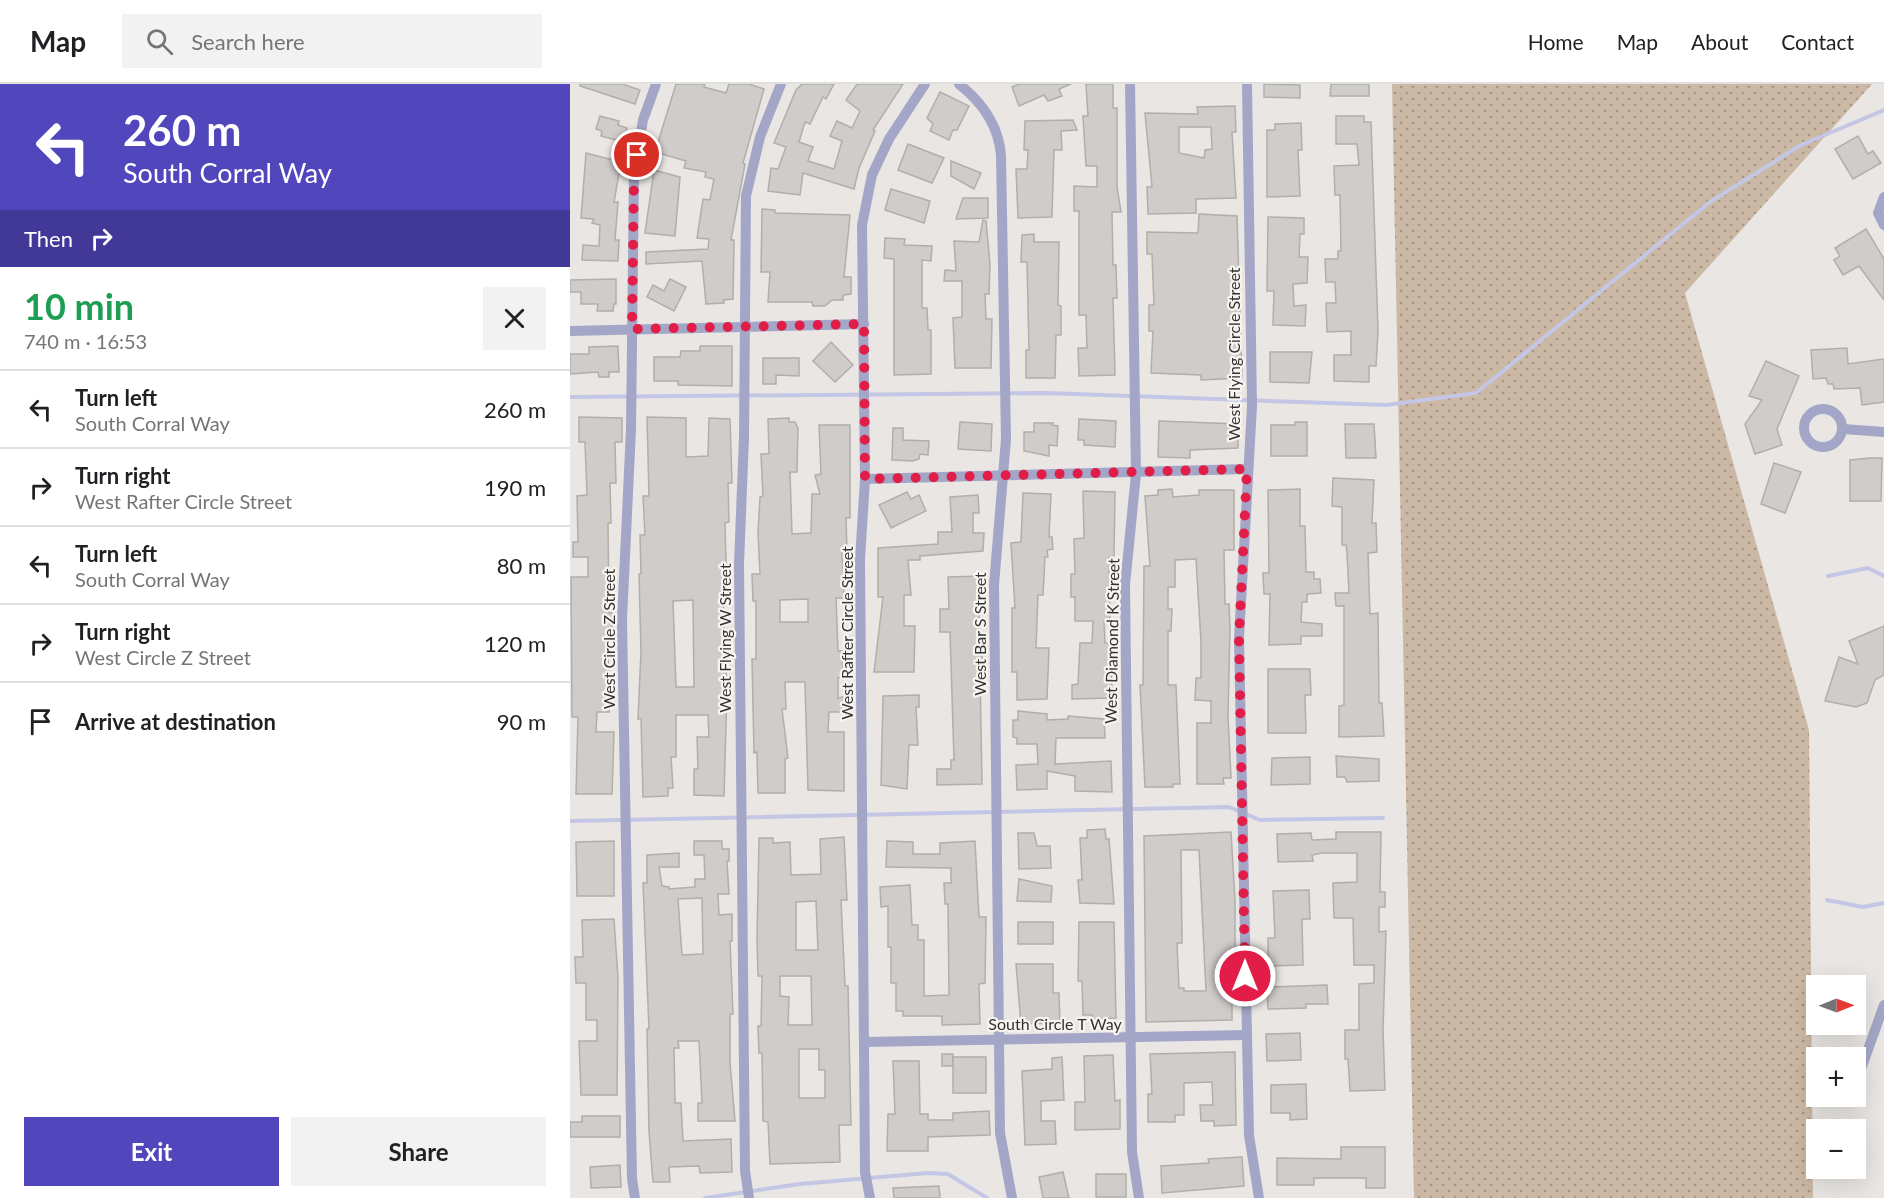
<!DOCTYPE html>
<meta charset="utf-8">
<style>
body{margin:0;font-family:Lato,sans-serif;background:#f2f2f2;color:#202124;height:100vh;display:flex;flex-direction:column;font-size:22px;white-space:nowrap}
*{box-sizing:border-box;margin:0}
p{font-size:20px;color:#757577}
.icon{flex:none;width:33px;height:33px;fill:none;stroke:currentColor;stroke-width:2;stroke-linecap:round;stroke-linejoin:round}
.map{position:relative;flex:1;overflow:hidden}
.details{display:flex;flex-direction:column;background:#fff;width:570px}
.details>*{flex:none}
.hud{background:#5246bd;color:#fff;overflow:hidden}
.needle{width:39px;rotate:89deg}
.controls{position:absolute;left:1236px;top:891px;display:grid;gap:12px}
.controls a{display:grid;place-items:center;width:60px;height:60px;border-radius:0px;background:#fff;box-shadow:0 6px 24px #0002;font-size:30px}
.pin{position:absolute;display:grid;place-items:center;width:51px;height:51px;color:#fff;margin:-26px;border:3px solid #fff;border-radius:50%;box-shadow:0 2px 6px #0007}
.me{position:absolute;width:66px;margin:-33px;rotate:0deg;stroke-linejoin:round;filter:drop-shadow(0 0 4px #0008)}
.turn{display:flex;align-items:center;gap:21px;height:126px;padding:0 24px;font-size:27px}
.turn .icon{width:78px;height:78px;stroke-width:2.5}
.turn b{display:block;font-size:42px;line-height:51px}
.then{display:flex;align-items:center;height:57px;padding:0 24px;background:#0003;gap:12px;font-size:22px}
.round{display:grid;place-items:center;flex:none;width:63px;height:63px;border-radius:0px;background:#f2f2f2}
.summary{display:flex;align-items:center;justify-content:space-between;height:102px;padding:0 24px}
h1{font-size:36px;font-weight:700;line-height:45px;color:#1e9e55}
.button{display:flex;gap:12px;margin-top:auto;padding:12px 24px}
.button a{flex:1;height:69px;border-radius:0px;background:#5246bd;color:#fff;font-size:24px;font-weight:700;line-height:69px;text-align:center}
.button a+a{background:#f2f2f2;color:#202124}
ul{padding:0;list-style:none}
li{display:flex;align-items:center;gap:18px;height:78px;padding:0 24px;border-top:2px solid #e0e0e0}
li div{flex:1}
li b{display:block;font-size:22px}
li em{font-style:normal}
header{display:flex;align-items:center;gap:36px;box-sizing:border-box;height:84px;padding:0 30px;background:#fff;border-bottom:2px solid #e0e0e0}
header strong{font-size:28px}
nav{display:flex;gap:33px;margin-inline-start:auto;font-size:21px}
.search{width:420px;height:54px;background:#f2f2f2;display:flex;align-items:center;gap:15px;box-sizing:border-box;padding:0 21px;border-radius:0px;color:#757577;font-size:22px}
main{display:flex;flex:1;min-height:0}
.map>svg:first-child{display:block}
.grass{fill:url(#grass-dots)}
.lines{fill:none;stroke-linecap:round;stroke-linejoin:round}
.stream{stroke:#c3c6e5;stroke-width:4}
.building{fill:#cfccc9;stroke:#b1aeab;stroke-width:1.5;fill-rule:evenodd}
.minor{stroke:#a4a6c7;stroke-width:10}
.route{stroke:#e11d48;stroke-width:10;stroke-dasharray:0 18}
.labels{text-anchor:middle;stroke-width:4.5;stroke-linejoin:round;paint-order:stroke}
.street-label{font-size:16px;fill:#343231;stroke:#f7f4f1}
</style>
<header>
<strong>Map</strong>
<div class="search"><svg class="icon" aria-label="search" viewBox="0 0 24 24"><circle cx="10" cy="10" r="6"/><path d="M15 15l6 6"/></svg>Search here</div>
<nav><a>Home</a><a>Map</a><a>About</a><a>Contact</a></nav>
</header>
<main>
<section class="details">
<div class="hud">
<div class="turn"><svg class="icon" aria-label="left" viewBox="0 0 24 24"><path d="M17 20v-9H6M10 6l-5 5 5 5"/></svg><div><b>260 m</b>South Corral Way</div></div>
<div class="then">Then<svg class="icon" aria-label="right" viewBox="0 0 24 24"><path d="M7 20v-9h11M14 6l5 5-5 5"/></svg></div>
</div>
<div class="summary"><div><h1>10 min</h1><p>740 m · 16:53</p></div><a class="round"><svg class="icon" aria-label="close" viewBox="0 0 24 24"><path d="M6 6l12 12M18 6L6 18"/></svg></a></div>
<ul>
<li><svg class="icon" aria-label="left" viewBox="0 0 24 24"><path d="M17 20v-9H6M10 6l-5 5 5 5"/></svg><div><b>Turn left</b><p>South Corral Way</p></div><em>260 m</em></li>
<li><svg class="icon" aria-label="right" viewBox="0 0 24 24"><path d="M7 20v-9h11M14 6l5 5-5 5"/></svg><div><b>Turn right</b><p>West Rafter Circle Street</p></div><em>190 m</em></li>
<li><svg class="icon" aria-label="left" viewBox="0 0 24 24"><path d="M17 20v-9H6M10 6l-5 5 5 5"/></svg><div><b>Turn left</b><p>South Corral Way</p></div><em>80 m</em></li>
<li><svg class="icon" aria-label="right" viewBox="0 0 24 24"><path d="M7 20v-9h11M14 6l5 5-5 5"/></svg><div><b>Turn right</b><p>West Circle Z Street</p></div><em>120 m</em></li>
<li><svg class="icon" aria-label="arrive" viewBox="0 0 24 24"><path d="M6 21V4h12l-3 4 3 4H6"/></svg><div><b>Arrive at destination</b></div><em>90 m</em></li>
</ul>
<div class="button"><a>Exit</a><a>Share</a></div>
</section>
<div class="map">
<svg width="1314" height="1114" viewBox="0 0 1314 1114">
<defs>
<pattern id="grass-dots" width="8" height="8" patternUnits="userSpaceOnUse" patternTransform="scale(1.5)"><rect width="8" height="8" fill="#ccb9a5"/><path d="M2 2h.1M6 6h.1" fill="none" stroke="#a69787" stroke-width="1.8" stroke-linecap="round"/></pattern>
</defs>
<rect width="100%" height="100%" fill="#e9e6e3"/>
<path class="grass" d="M822,0H1302L1115,209L1239,646L1243,1114H844Z"/>
<g class="lines">
<g class="stream">
<path d="M0,313L476,309L816,321L906,309L1140,118L1231,61L1314,26"/>
<path d="M1258,492L1298,484L1314,492"/>
<path d="M0,737L659,723L690,736L813,734"/>
<path d="M1257,816L1293,823L1314,819"/>
<path d="M135,1114L230,1100L358,1089L378,1090L417,1114"/>
</g>
</g>
<g class="building">
<path d="M10,0H52L70,6L65,20L10,2Z"/>
<path d="M106,0H135L134,3L156,9L159,0H179L194,5L173,79L175,80L161,156H164L163,215L153,216L154,219L136,220L132,177L76,180V168L138,165L139,155L127,154L133,115L140,116L144,95L135,93L136,88L114,84L116,77L85,68Z"/>
<path d="M232,0H264L256,15L253,13L240,40L235,38L229,58L243,63L238,77L264,85L272,57L260,52L267,37L282,44L290,27L276,16L287,0H333L303,46L305,47L289,84L284,105L233,89L230,111L198,107L201,84L208,85L216,63L204,59L226,6Z"/>
<path d="M449,0H501L489,5L492,12L478,17L474,11L449,22L442,3Z"/>
<path d="M516,0H543V24H547V103L551,128H542L543,181H546L547,214H543L545,291L509,292L508,264H517L516,231H509V127H504V102L527,103V82H516L513,32H518Z"/>
<path d="M694,0L730,1V14L694,13Z"/>
<path d="M761,0H799V12H760Z"/>
<path d="M370,8L399,22L387,46H383L379,56L360,47L363,40L357,34Z"/>
<path d="M665,22L666,48H662L666,114L626,115V129L578,130L577,103H582L575,29L628,30L627,23ZM609,43H641L642,65L635,66L634,74L609,69Z"/>
<path d="M30,32L49,37L48,41L57,44L53,58L31,52L32,47L26,45Z"/>
<path d="M766,32H794V38H801L808,247L806,282H799V298L764,297V271H781V247L757,248L756,219H766L765,198H756L755,175H768V167H771L770,111H765L764,82L789,81L787,60H766Z"/>
<path d="M503,36L507,46L491,47L492,66H484L482,133L448,134L446,85H457L458,66H454L455,37Z"/>
<path d="M731,39L732,66H728L730,112L697,113V46H705V40Z"/>
<path d="M1288,52L1298,70L1303,67L1311,79L1283,95L1265,65Z"/>
<path d="M338,60L374,74L362,99L328,86Z"/>
<path d="M16,69L51,78L44,118H48L45,156H49L48,177L12,176L13,161L29,162L30,141L22,139L24,135L11,134Z"/>
<path d="M381,77L411,89L404,105L381,92Z"/>
<path d="M84,86L110,93L105,152L75,149Z"/>
<path d="M321,105L360,117L354,139L315,126Z"/>
<path d="M393,114H418V134L386,135Z"/>
<path d="M192,125L205,126V129L280,131L274,193H281V210L273,211V216H262L255,222H243L242,218H198L200,188H191Z"/>
<path d="M629,130L667,132L672,294L631,296V291L581,289L583,247H579V221H584L582,170H577V148L628,149Z"/>
<path d="M698,133L734,134V150H730L729,173H738L737,199L723,200L724,222L736,221L735,242L703,241L704,207H697Z"/>
<path d="M413,136L416,137L420,180L419,210H415L416,235H422L421,284H385L383,234L392,233V197H374L375,186L386,187L384,157L409,158Z"/>
<path d="M1296,145L1314,175V216L1289,182L1273,191L1264,176L1270,172L1265,164Z"/>
<path d="M464,150V158H489L488,221L491,222V251H486L485,294H456V266H459L457,178H451L452,151Z"/>
<path d="M315,154L335,155L334,161L362,162L361,177L352,176V224H357L358,246H361V290L324,291V175L314,174Z"/>
<path d="M46,195V220H44L43,227H27L28,220H11V208H0V196Z"/>
<path d="M100,195L116,203L104,227L77,213L83,201L94,207Z"/>
<path d="M261,258L283,281L265,298L243,277Z"/>
<path d="M48,262L49,288H39V293H29L28,288L0,290V270H19V263Z"/>
<path d="M130,262H162V302L108,301V297H84V273H110L111,267H130Z"/>
<path d="M1277,264L1278,280L1314,275V318L1292,321L1290,304L1264,305L1263,300H1258L1256,294L1243,295L1241,266Z"/>
<path d="M700,268H742L739,299L700,298Z"/>
<path d="M193,274H229V292L206,291V300H193Z"/>
<path d="M1196,277L1229,292L1207,345L1212,361L1185,370L1175,340L1192,316L1179,312Z"/>
<path d="M9,333L52,334V358H45L46,399H40L41,439H38L39,529H42V553H38L39,628H27L26,648H44L42,710H6L8,633H2L1,493H18V473H3V458H8L7,412L17,411L15,358H9Z"/>
<path d="M77,333L116,334V373L138,372L139,334L160,335L162,399H158L159,438L155,439L157,515H153L157,606L154,712L124,711V685H128L127,653H139L138,631H106V673H101L103,704H98V712L73,713L71,635H68L71,568L69,490H71L70,451H75L73,412H79ZM123,516L124,603H106L103,517Z"/>
<path d="M219,334V338H225L228,344L227,388H220L222,450L241,449L242,410H250L245,391L251,390L249,341H280V434H276L277,466L272,468L274,514H266L268,567H272L273,593L268,594V614L273,613V628H259L258,648H274V707L238,706L235,598H215L216,625H212L218,674L215,675V709H188L187,668L184,669L182,575H186V517H183L182,490H190L188,449L190,413L193,412L191,370H199L198,335ZM238,515V538H210V516Z"/>
<path d="M509,335L546,337L545,363L514,361V356H508Z"/>
<path d="M589,337L668,340V364L620,366V374L588,373Z"/>
<path d="M390,338L422,340L421,367L388,365Z"/>
<path d="M725,338H737V372H701V341H725Z"/>
<path d="M464,339H483L482,341L488,342L487,362L479,361V372L454,367V348H464Z"/>
<path d="M775,340H804L806,374H776Z"/>
<path d="M323,344H333V356L359,357L358,371L350,370L349,375L343,377L322,376Z"/>
<path d="M1300,374H1312L1311,417H1280V376Z"/>
<path d="M1204,379L1231,388L1215,429L1191,420Z"/>
<path d="M763,394L804,396L802,439H806L807,468L798,469L800,530L808,529L809,619H812L814,652L769,653V622L774,621V522H766L765,509H779L777,469L776,461H772V423L762,422Z"/>
<path d="M602,405L603,413L629,411V406H664V466H654L655,520H659L660,544L658,632L661,694H653L654,700H627V639H641V617L625,616L626,594H631V558L626,475L605,476V503H598V525H602L601,547H598V601H606L610,700H603V703H575L570,601H573L574,482H580L575,412L588,411V406Z"/>
<path d="M730,405V442H735L736,488H744V495H750L751,509L737,510V518H732L731,538L752,540V552H731V560L699,561L700,510H694L693,489H699L698,406Z"/>
<path d="M513,407L545,408L544,472L539,473L540,538H534L535,559H541L542,614L502,615V601L508,600L510,559H522L523,537H505V513H501V490H505L504,455L514,454Z"/>
<path d="M337,408L341,415L349,411L356,427L321,444L309,421Z"/>
<path d="M453,409L481,410L479,453H482L483,465L477,466L478,473H475L473,511H468L466,564H479L477,615L447,616V588H442V524H445L441,459L451,458Z"/>
<path d="M408,411L409,429H403V449H414L413,467L350,472V476H338L341,511H334V542H345L344,588H304L313,513H308V464L368,460V448H382L380,413Z"/>
<path d="M412,492L413,507H409V558H412V588H410L412,700L367,701V685H381V676H384L380,548H370V525H379L378,493Z"/>
<path d="M1314,542V591L1305,596L1297,619L1286,623L1255,617L1269,573L1288,580L1279,557Z"/>
<path d="M698,585H740L741,611H735L736,649H698Z"/>
<path d="M349,611V623H346L348,661H339L337,705L311,701L313,612Z"/>
<path d="M448,627L477,630V636L498,635V632L534,635L535,654H486L485,680L541,677L542,708L505,707V692L477,687V705L447,706L446,681L468,680L467,660H447V654L443,653V636H448Z"/>
<path d="M766,672L809,675V697L777,698L775,693H767Z"/>
<path d="M740,673V700L701,701L702,674Z"/>
<path d="M535,745L536,755H539L544,820L510,819L508,796H512L510,754H517V746Z"/>
<path d="M661,748L665,817V895H662V936L576,938L574,752ZM611,766H629L636,907H614V904H609L607,859H612Z"/>
<path d="M766,748H811L810,808H815V823H809V848L816,847L813,947L815,1006L780,1007L778,975H775V946H789V900L804,899V881H784L783,834H764L763,799L787,798V769H752L742,771L743,777L708,778L707,750L741,749L742,756L766,755Z"/>
<path d="M448,749H464L467,762H480L481,784L449,785Z"/>
<path d="M274,753L277,816H271L275,902H278L281,1041H269L270,1078L200,1080L198,1038L193,1037L192,969H189L188,942H191L192,892H188L187,855L189,754H203V759L220,758L221,791L251,790L250,755ZM246,817L248,866H226V818ZM210,892H241L242,941H218L219,913L210,912ZM229,965H249V986H255V1014H229Z"/>
<path d="M44,757V812H7L6,758Z"/>
<path d="M124,757H152V765H159V777H157L159,810H148L149,831L162,830V857H160L163,930H160V979L165,1037H128V1019H132L129,957H108L109,964H104L105,1019H111L113,1057L161,1055L162,1088L130,1089L129,1082L99,1083L100,1098H83L79,1048L77,945H79L73,799H77V771L109,769V783H89L92,802L99,803V805L125,803V795H135L134,771H124ZM132,814L133,870L112,871L108,815Z"/>
<path d="M317,757L343,758V770H370V759L405,757L409,833H416L415,899L409,900L410,940L372,941V932H333V927H326V899H321V863H318V822L311,823L310,803L340,801L342,841H348V856H354V912L379,911L378,820H375L374,799H381V784L316,783Z"/>
<path d="M449,795L482,802L481,818L447,817Z"/>
<path d="M739,806L740,835H732L733,881L698,882V854H705L703,807Z"/>
<path d="M44,835L48,894L47,1011H11L9,957H27V936H16V899H6L5,873H13L12,836Z"/>
<rect x="448" y="838" width="35" height="22"/>
<path d="M509,838H544L546,934L522,935V931H513L512,897H508Z"/>
<path d="M446,880H483V909H489L490,939L451,940Z"/>
<path d="M757,901L758,920H736V924L698,925L697,903Z"/>
<path d="M730,949L731,976L697,977L696,950Z"/>
<path d="M665,968L666,1041L644,1042V1037H631L630,1021H643L642,998L614,999V1031H605V1038H578V1010H582L580,970Z"/>
<rect x="372" y="970" width="11" height="12"/>
<path d="M543,971L545,1017L550,1016V1045L505,1046V1018H515L514,972Z"/>
<rect x="383" y="973" width="33" height="36"/>
<path d="M492,973L494,1016L471,1017V1037H485L486,1060L455,1061L452,987L482,985V974Z"/>
<path d="M323,977H349L350,1030H358V1036H383V1029L419,1027L420,1051L358,1053V1067H317L318,1030H325Z"/>
<path d="M736,1000L737,1035L720,1036V1029H701V1001Z"/>
<path d="M12,1032H50V1053H0V1038H12Z"/>
<path d="M771,1063H815V1104H796V1094H744V1101H707V1074L771,1075Z"/>
<path d="M672,1073L674,1102L592,1109L591,1082L639,1079L638,1075Z"/>
<path d="M50,1081L51,1103L21,1104L20,1083Z"/>
<path d="M493,1088L499,1114H473L469,1093Z"/>
<rect x="526" y="1090" width="30" height="23"/>
<path d="M369,1102L370,1114H324L323,1104Z"/>
</g>
<g class="lines">
<g class="minor">
<path d="M389,0C413,19 429,42 431,72L436,355L424,501L430,1049L442,1114"/>
<path d="M560,0L566,390L555,501L562,1068L569,1114"/>
<path d="M677,0L682,322L669,554L679,1051L689,1114"/>
<path d="M1314,113L1308,129L1314,141"/>
<path d="M0,247L294,240"/>
<circle cx="1253" cy="344" r="19"/>
<path d="M1273,345L1314,348"/>
<path d="M295,395L677,385"/>
<path d="M294,958L676,951"/>
<path d="M1291,985L1314,921"/>
<path d="M65,1114L62,1095L52,536L61,345L64,89L73,36L86,0"/>
<path d="M179,1114L175,1087L169,480L174,353L176,112L190,53L211,0"/>
<path d="M300,1114L295,1088L290,476L295,395L292,141L302,91L319,55L355,0"/>
</g>
</g>
<g class="lines">
<path class="route" d="M67,71L64,88L62,245L294,240L295,395L677,385L669,554L675,892"/>
</g>
<g class="labels">
<g class="street-label">
<text transform="translate(664 270) rotate(-90)" y="6">West Flying Circle Street</text>
<text transform="translate(277 549) rotate(-90)" y="6">West Rafter Circle Street</text>
<text transform="translate(410 550) rotate(-90)" y="6">West Bar S Street</text>
<text transform="translate(155 554) rotate(-90)" y="6">West Flying W Street</text>
<text transform="translate(39 555) rotate(-90)" y="6">West Circle Z Street</text>
<text transform="translate(542 557) rotate(-89)" y="6">West Diamond K Street</text>
<text x="485" y="946">South Circle T Way</text>
</g>
</g>
</svg>
<div class="controls">
<a><svg class="needle" viewBox="-14 -14 28 28"><path d="M0-13l5 13h-10z" fill="#e53935"/><path d="M0 13l5-13h-10z" fill="#757577"/></svg></a>
<a>+</a>
<a>−</a>
</div>
<div class="pin" style="left:67px;top:71px;background:#d93025"><svg class="icon" aria-label="arrive" viewBox="0 0 24 24"><path d="M6 21V4h12l-3 4 3 4H6"/></svg></div>
<svg class="me" style="left:675px;top:892px" viewBox="-20 -20 40 40"><circle r="17" fill="#e11d48" stroke="#fff" stroke-width="3"/><path d="M0-11L8 9 0 5-8 9z" fill="#fff"/></svg>
</div>
</main>
